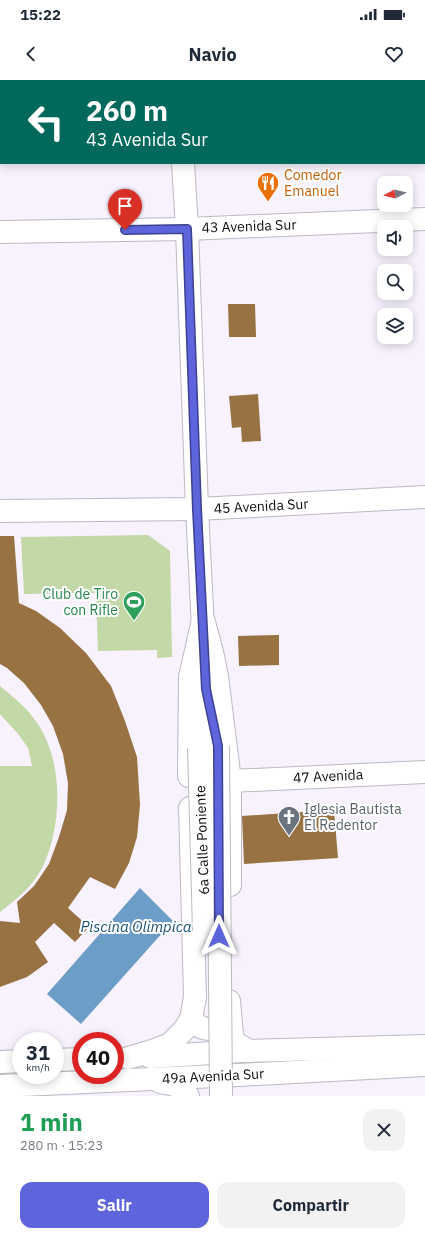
<!DOCTYPE html>
<html lang="es">
<meta charset="utf-8">
<style>
body{margin:0;font-family:"IBM Plex Sans",sans-serif;background:#f2f2f3;color:#1f2937;height:100vh;display:flex;flex-direction:column;font-size:15px;white-space:nowrap}
*{box-sizing:border-box;margin:0}
p{font-size:13px;color:#747a83}
.icon{flex:none;width:22px;height:22px;fill:none;stroke:currentColor;stroke-width:2;stroke-linecap:round;stroke-linejoin:round}
.map{position:relative;height:1016px;overflow:hidden}
.drawer{display:flex;flex-direction:column;background:#fff;flex:1}
.drawer>*{flex:none}
.guide{position:absolute;left:0px;top:0px;width:425px;height:84px;box-shadow:0 2px 10px #0003;background:#00695c;color:#fff;overflow:hidden}
.needle{width:26px;rotate:263deg}
.tools{position:absolute;left:377px;top:96px;display:grid;gap:8px}
.tools a{display:grid;place-items:center;width:36px;height:36px;border-radius:8px;background:#fff;box-shadow:0 2px 10px #0003;font-size:20px}
.speed{position:absolute;left:12px;top:952px;display:flex;gap:8px;font-size:20px;font-weight:700;text-align:center}
.speed>*{display:grid;place-content:center;width:52px;height:52px;border-radius:50%;background:#fff;box-shadow:0 2px 10px #0003;line-height:1}
.speed small{font-size:10px;font-weight:400}
.speed .limit{border:6px solid #d22;background:#fff;color:#111}
.pin{position:absolute;display:grid;place-items:center;width:34px;height:34px;color:#fff;margin:-41px -17px;border-radius:50% 50% 50% 0;rotate:-45deg;box-shadow:0 0 4px #0007}
.pin .icon{rotate:45deg}
.me{position:absolute;width:44px;margin:-22px;rotate:0deg;stroke-linejoin:round;filter:drop-shadow(0 0 3px #0008)}
.turn{display:flex;align-items:center;gap:14px;height:84px;padding:0 20px;font-size:18px}
.turn .icon{width:52px;height:52px;stroke-width:2.5}
.turn b{display:block;font-size:28px;line-height:34px}
.round{display:grid;place-items:center;flex:none;width:42px;height:42px;border-radius:12px;background:#f2f2f3}
.headline{display:flex;align-items:center;justify-content:space-between;height:68px;padding:0 20px}
h1{font-size:24px;font-weight:800;line-height:30px;color:#1e9e55}
.action{display:flex;gap:8px;margin-top:auto;padding:8px 20px}
.action a{flex:1;height:46px;border-radius:12px;background:#5e64dc;color:#fff;font-size:16px;font-weight:800;line-height:46px;text-align:center}
.action a+a{background:#f2f2f3;color:#1f2937}
.status{display:flex;justify-content:space-between;align-items:center;height:28px;padding:0 20px;background:#fff;direction:ltr}
.status svg{height:11px;fill:currentColor}
header{display:flex;justify-content:space-between;align-items:center;height:52px;padding:0 20px;background:#fff;font-size:18px;font-weight:800}
.map>svg:first-child{display:block}
.green{fill:#c2d8a6}
.water{fill:#6c9dc6}
.building{fill:#987242}
.lines{fill:none;stroke-linecap:round;stroke-linejoin:round}
.minor-casing{stroke:#bdb8c2;stroke-width:24}
.tertiary-casing{stroke:#bdb8c2;stroke-width:24}
.primary-casing{stroke:#bdb8c2;stroke-width:24}
.minor{stroke:#fff;stroke-width:22}
.tertiary{stroke:#fff;stroke-width:22}
.primary{stroke:#fff;stroke-width:22}
.tertiary-bridge-casing{stroke:#bdb8c2;stroke-width:24;stroke-linecap:butt}
.tertiary-bridge{stroke:#fff;stroke-width:22}
.route-casing{stroke:#3d418f;stroke-width:10}
.route{stroke:#5e64dc;stroke-width:7}
.labels{text-anchor:middle;stroke-width:4;stroke-linejoin:round;paint-order:stroke}
.food-label{font-size:14px;fill:#c56008;stroke:#fff;text-anchor:start}
.street-label{font-size:14px;fill:#0e0c10;stroke:#fff}
.leisure-label{font-size:14px;fill:#27864d;stroke:#fff;text-anchor:end}
.worship-label{font-size:14px;fill:#5b616d;stroke:#fff;text-anchor:start}
.water-label{font-size:15px;font-style:italic;fill:#185078;stroke:#fff}
</style>
<div class="status"><b>15:22</b><svg viewBox="0 0 49 12"><path d="M0 12V9h3v3zM5 12V6h3v6zM10 12V3h3v9zM15 12V0h3v12zM26 1h20v11H26zM47 4h2v5h-2z"/></svg></div>
<header><svg class="icon" aria-label="back" viewBox="0 0 24 24"><path d="M15 5l-7 7 7 7"/></svg>Navio<svg class="icon" aria-label="heart" viewBox="0 0 24 24"><path d="M12 20l-8-8c-3-5 5-10 8-4 3-6 11-1 8 4z"/></svg></header>
<div class="map">
<svg width="425" height="1016" viewBox="0 0 425 1016">
<rect width="100%" height="100%" fill="#f7f2fd"/>
<g class="green">
<path d="M148,455L170,471L172,577L157,578V570L98,571L96,513L24,514L21,457Z"/>
<path d="M0,606C12,616 26,627 35,640C64,678 63,746 42,788C33,806 16,820 0,832V686H32L28,668L19,655L0,634Z"/>
</g>
<path class="water" d="M140,808L173,841L81,944L47,914Z"/>
<g class="building">
<path d="M228,224H255L256,257H229Z"/>
<path d="M258,314L261,361L242,362L241,347L232,348L229,316Z"/>
<path d="M0,456H14L19,523L36,531L60,548L86,573L111,606L125,641L137,677L140,725L137,757L129,783L115,809L90,797L68,828L89,847L75,862L54,843L35,862L48,882L27,897L0,907V841L20,843L17,822L34,806L49,784L59,757L67,730L68,703L63,674L53,646L41,625L24,603L7,588L0,584Z"/>
<path d="M279,555V585L239,586L238,556Z"/>
<path d="M334,730L338,778L244,784L242,736Z"/>
</g>
<g class="lines">
<g class="minor-casing">
<g id="minor">
<path d="M424,11H425"/>
<path d="M0,26H1"/>
<path d="M0,152L187,149L425,139"/>
<path d="M0,431L197,429L425,417"/>
<path d="M230,701L425,692"/>
</g>
</g>
<g class="tertiary-casing">
<g id="tertiary">
<path d="M168,0V1"/>
<path d="M183,83L187,149L197,429L206,609L199,668"/>
</g>
</g>
<g class="primary-casing">
<g id="primary">
<path d="M204,542L212,572L217,596L230,701V805"/>
<path d="M189,696L190,597L203,540"/>
<path d="M229,921L232,955L234,962L249,971"/>
<path d="M191,939C205,955 222,951 229,932"/>
<path d="M150,977L243,971L425,966"/>
<path d="M128,978L155,970L170,964L184,950L191,939L195,917L190,728"/>
<path d="M55,980L81,979"/>
<path d="M0,982L21,981"/>
<path d="M160,1002C171,1004 182,1005 188,1016"/>
<path d="M0,1006L238,995L425,985"/>
</g>
</g>
<use href="#minor" class="minor"/>
<use href="#tertiary" class="tertiary"/>
<use href="#primary" class="primary"/>
<g class="tertiary-bridge-casing">
<g id="tertiary-bridge">
<path d="M218,666L221,1016"/>
<path d="M199,668L204,851"/>
</g>
</g>
<use href="#tertiary-bridge" class="tertiary-bridge"/>
</g>
<g class="lines">
<g class="route-casing">
<path id="route" d="M125,150L187,149L197,429L206,609L218,666L219,856"/>
</g>
<use href="#route" class="route"/>
</g>
<defs>
<g id="restaurant-pin" transform="scale(1.15)"><path d="M0 17L-7.5 6A9.5 9.5 0 1 1 7.5 6Z" fill="#e8710a" stroke="#fff"/><path d="M-5-6h1v4h1v-4h1v4h1v-4h1v5L-1.5 .5V6h-2V.5L-5-1ZM5-6V6H3V1.5H1.5Q1.5-4 5-6Z" fill="#fff"/></g>
<g id="stadium-pin" transform="scale(1.15)"><path d="M0 17L-7.5 6A9.5 9.5 0 1 1 7.5 6Z" fill="#2e9e5b" stroke="#fff"/><path d="M0-5a6.5 5 0 1 0 0 10a6.5 5 0 1 0 0-10ZM-3.5-1.8h7v3.6h-7Z" fill="#fff"/></g>
<g id="church-pin" transform="scale(1.15)"><path d="M0 17L-7.5 6A9.5 9.5 0 1 1 7.5 6Z" fill="#6b7280" stroke="#fff"/><path d="M-1.2-6h2.4v3.5h3.3v2.4h-3.3V6h-2.4V-.1h-3.3v-2.4h3.3Z" fill="#fff"/></g>
</defs>
<g fill-rule="evenodd">
<use href="#restaurant-pin" x="268" y="103"/>
<use href="#stadium-pin" x="134" y="522"/>
<use href="#church-pin" x="289" y="737"/>
</g>
<g class="labels">
<g class="food-label">
<text x="284" y="100">Comedor<tspan x="284" dy="16">Emanuel</tspan></text>
</g>
<g class="street-label">
<text transform="translate(249 146) rotate(-2)" y="5">43 Avenida Sur</text>
<text transform="translate(261 426) rotate(-3)" y="5">45 Avenida Sur</text>
<text transform="translate(328 696) rotate(-3)" y="5">47 Avenida</text>
<text transform="translate(202 760) rotate(-92)" y="5">6a Calle Poniente</text>
<text transform="translate(213 996) rotate(-3)" y="5">49a Avenida Sur</text>
</g>
<g class="leisure-label">
<text x="118" y="519">Club de Tiro<tspan x="118" dy="16">con Rifle</tspan></text>
</g>
<g class="worship-label">
<text x="304" y="734">Iglesia Bautista<tspan x="304" dy="16">El Redentor</tspan></text>
</g>
<g class="water-label">
<text x="136" y="852">Piscina Olimpica</text>
</g>
</g>
</svg>
<div class="tools">
<a><svg class="needle" viewBox="-14 -14 28 28"><path d="M0-13l5 13h-10z" fill="#e53935"/><path d="M0 13l5-13h-10z" fill="#747a83"/></svg></a>
<a><svg class="icon" aria-label="sound" viewBox="0 0 24 24"><path d="M4 9h4l5-4v14l-5-4H4zM17 9q2 3 0 6"/></svg></a>
<a><svg class="icon" aria-label="search" viewBox="0 0 24 24"><circle cx="10" cy="10" r="6"/><path d="M15 15l6 6"/></svg></a>
<a><svg class="icon" aria-label="layers" viewBox="0 0 24 24"><path d="M12 4l9 5-9 5-9-5zM3 14l9 5 9-5"/></svg></a>
</div>
<div class="speed"><div>31<small>km/h</small></div><div class="limit">40</div></div>
<div class="pin" style="left:125px;top:150px;background:#d93025"><svg class="icon" aria-label="arrive" viewBox="0 0 24 24"><path d="M6 21V4h12l-3 4 3 4H6"/></svg></div>
<svg class="me" style="left:219px;top:856px" viewBox="-20 -20 40 40"><path d="M0-17L14 15 0 8-14 15z" fill="#5e64dc" stroke="#fff" stroke-width="4"/></svg>
<div class="guide">
<div class="turn"><svg class="icon" aria-label="left" viewBox="0 0 24 24"><path d="M17 20v-9H6M10 6l-5 5 5 5"/></svg><div><b>260 m</b>43 Avenida Sur</div></div>
</div>
</div>
<section class="drawer">
<div class="headline"><div><h1>1 min</h1><p>280 m · 15:23</p></div><a class="round"><svg class="icon" aria-label="close" viewBox="0 0 24 24"><path d="M6 6l12 12M18 6L6 18"/></svg></a></div>
<div class="action"><a>Salir</a><a>Compartir</a></div>
</section>
